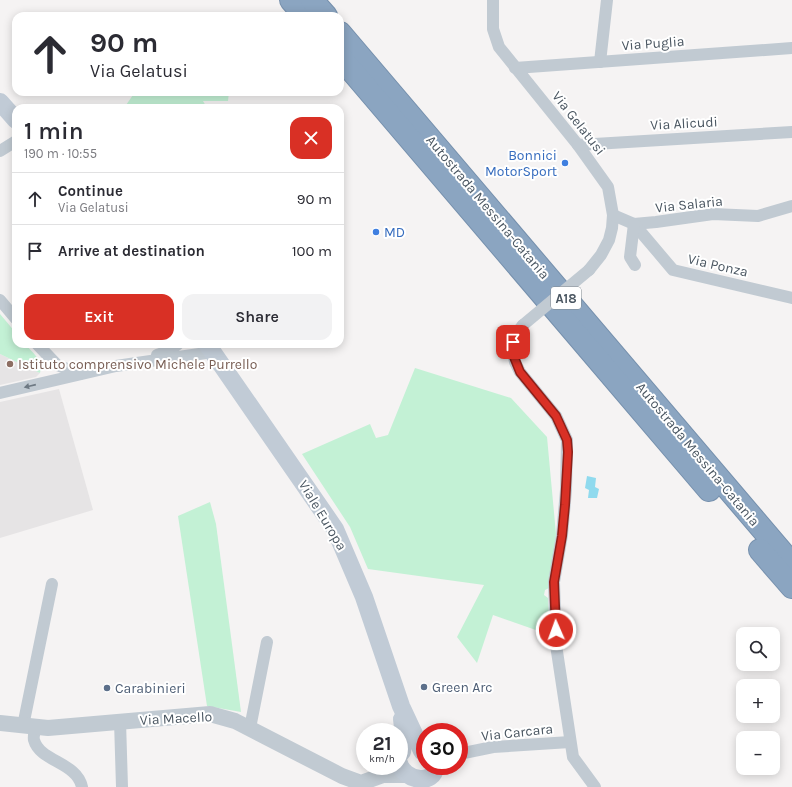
<!DOCTYPE html>
<meta charset="utf-8">
<style>
body{margin:0;font-family:Karla,sans-serif;background:#f2f2f3;color:#2b2b33;height:100vh;display:flex;flex-direction:column;font-size:15px;white-space:nowrap}
*{box-sizing:border-box;margin:0}
p{font-size:13px;color:#7c7c81}
.icon{flex:none;width:22px;height:22px;fill:none;stroke:currentColor;stroke-width:2;stroke-linecap:round;stroke-linejoin:round}
.map{position:relative;flex:1;overflow:hidden}
.details{position:absolute;left:12px;top:104px;width:332px;height:244px;display:flex;flex-direction:column;background:#fff;border-radius:12px;box-shadow:0 2px 10px #0003}
.details>*{flex:none}
.guide{position:absolute;left:12px;top:12px;width:332px;height:84px;border-radius:12px;box-shadow:0 2px 10px #0003;background:#fff;color:#2b2b33;overflow:hidden}
.fabs{position:absolute;left:736px;top:627px;display:grid;gap:8px}
.fabs a{display:grid;place-items:center;width:44px;height:44px;border-radius:8px;background:#fff;box-shadow:0 2px 10px #0003;font-size:20px}
.speed{position:absolute;left:356px;top:723px;display:flex;gap:8px;font-size:20px;font-weight:700;text-align:center}
.speed>*{display:grid;place-content:center;width:52px;height:52px;border-radius:50%;background:#fff;box-shadow:0 2px 10px #0003;line-height:1}
.speed small{font-size:10px;font-weight:400}
.speed .limit{border:6px solid #d22;background:#fff;color:#111}
.pin{position:absolute;display:grid;place-items:center;width:34px;height:34px;color:#fff;margin:-17px;border-radius:8px;box-shadow:0 2px 6px #0006}
.me{position:absolute;width:44px;margin:-22px;rotate:358deg;stroke-linejoin:round;filter:drop-shadow(0 0 3px #0008)}
.turn{display:flex;align-items:center;gap:14px;height:84px;padding:0 12px;font-size:18px}
.turn .icon{width:52px;height:52px;stroke-width:2.5}
.turn b{display:block;font-size:28px;line-height:34px}
.round{display:grid;place-items:center;flex:none;width:42px;height:42px;border-radius:12px;background:#f2f2f3}
.overview{display:flex;align-items:center;justify-content:space-between;height:68px;padding:0 12px}
h1{font-size:24px;font-weight:600;line-height:30px}
.action{display:flex;gap:8px;margin-top:auto;padding:8px 12px}
.action a{flex:1;height:46px;border-radius:12px;background:#d93025;color:#fff;font-size:16px;font-weight:600;line-height:46px;text-align:center}
.action a+a{background:#f2f2f3;color:#2b2b33}
ul{padding:0;list-style:none}
li{display:flex;align-items:center;gap:12px;height:52px;padding:0 12px;border-top:1px solid #e1e1e2}
li div{flex:1}
li b{display:block;font-size:15px}
li em{font-style:normal}
.map>svg:first-child{display:block}
.education{fill:#e6e4e5}
.green{fill:#c3f1d5}
.water{fill:#90daee}
.lines{fill:none;stroke-linecap:round;stroke-linejoin:round}
.motorway-casing{stroke:#7690ad;stroke-width:24}
.minor{stroke:#c1cad2;stroke-width:12}
.tertiary{stroke:#c1cad2;stroke-width:16}
.secondary{stroke:#c1cbd6;stroke-width:18}
.motorway{stroke:#8ba5c1;stroke-width:22}
.minor-bridge{stroke:#c1cad2;stroke-width:12}
.oneway{fill:#6e7983}
.route-casing{stroke:#8d1f18;stroke-width:10}
.route{stroke:#d93025;stroke-width:7}
.shop-dot{fill:#3f7fe0;stroke:#fff;stroke-width:1.5}
.education-dot{fill:#8d6e63;stroke:#fff;stroke-width:1.5}
.service-dot{fill:#5c6f8a;stroke:#fff;stroke-width:1.5}
.labels{text-anchor:middle;stroke-width:4;stroke-linejoin:round;paint-order:stroke}
.shield{fill:#fff;stroke:#808990;stroke-width:1}
.shield-label{font-size:13px;font-weight:bold;fill:#4a5661}
.street-label{font-size:14px;fill:#4a5661;stroke:#fff}
.shop-label{font-size:14px;fill:#366cbe;stroke:#fff;text-anchor:end}
.education-label{font-size:14px;fill:#785e54;stroke:#fff;text-anchor:start}
.service-label{font-size:14px;fill:#4e5e75;stroke:#fff;text-anchor:start}
</style>
<div class="map">
<svg width="792" height="787" viewBox="0 0 792 787">
<rect width="100%" height="100%" fill="#f5f3f3"/>
<g class="education">
<path d="M0,354L40,373L36,377L0,385Z"/>
<path d="M59,389L93,510L0,538V402Z"/>
</g>
<g class="green">
<path d="M135,92H229L228,101H203L207,108H124Z"/>
<path d="M0,314L16,333V344H25C33,353 44,361 40,373L0,354Z"/>
<path d="M415,368L511,398L547,437L556,534L549,588L545,590L544,595L548,598L550,635L493,615L477,663L457,637L484,585L368,569L350,527L302,454L370,424L376,438L388,435Z"/>
<path d="M210,502L216,524L241,712L207,706L178,516Z"/>
</g>
<path class="water" d="M587,476L596,478L595,487L599,489L597,498H588L589,490L585,488Z"/>
<g class="lines">
<g class="motorway-casing">
<g id="motorway">
<path d="M291,0L305,16"/>
<path d="M312,0L326,16"/>
<path d="M340,33L792,564"/>
<path d="M340,57L709,490"/>
<path d="M760,550L792,587"/>
</g>
</g>
<g class="minor">
<path d="M493,0V29L499,47L578,145L608,187L613,215L612,228L609,240L601,255L589,270"/>
<path d="M600,62L607,0"/>
<path d="M515,68L792,48"/>
<path d="M578,145L792,132"/>
<path d="M0,151L16,141"/>
<path d="M613,215L634,224L656,222L713,214L758,216L792,206"/>
<path d="M634,224L673,270L792,298"/>
<path d="M634,224L630,257L635,265"/>
<path d="M0,300L16,319"/>
<path d="M523,325L516,334L513,342V352L515,362L520,372L556,416L567,440L566,490L562,535L554,582L556,645L573,757L595,787"/>
<path d="M37,344L57,365L80,374"/>
<path d="M157,355L169,351L178,344"/>
<path d="M0,393L116,366L213,352"/>
<path d="M120,721L122,787"/>
<path d="M23,726L52,584"/>
<path d="M35,727C35,731 33,737 34,740C40,762 77,762 82,787"/>
<path d="M250,728L267,642"/>
<path d="M459,754L493,747L570,742"/>
</g>
<path class="tertiary" d="M0,723L48,728L210,714L235,721L342,776L361,783L383,775H407"/>
<g class="secondary">
<path d="M0,102L16,120"/>
<path d="M207,344L335,529L364,597L401,706L422,751"/>
<path d="M402,752L404,736L402,719"/>
<path d="M399,763C403,780 435,787 435,766"/>
</g>
<use href="#motorway" class="motorway"/>
<path class="minor-bridge" d="M523,325L589,270"/>
</g>
<defs><path id="oneway-solid" d="M-6-.8H1V-3.2L6.5 0L1 3.2V.8H-6Z"/></defs>
<use class="oneway" href="#oneway-solid" transform="translate(30 386) rotate(167)"/>
<g class="lines">
<g class="route-casing">
<path id="route" d="M513,342L512,352L520,372L556,416L567,440L568,452L565,505L562,536L554,582L556,630"/>
</g>
<use href="#route" class="route"/>
</g>
<g class="shop-dot">
<circle cx="565" cy="163" r="4"/>
<circle cx="376" cy="232" r="4"/>
</g>
<circle class="education-dot" cx="10" cy="364" r="4"/>
<g class="service-dot">
<circle cx="424" cy="687" r="4"/>
<circle cx="107" cy="688" r="4"/>
</g>
<g class="labels">
<rect class="shield" x="551" y="287" width="30" height="22" rx="3"/>
<g class="shield-label">
<text x="566" y="303">A18</text>
</g>
<g class="street-label">
<text transform="translate(653 43) rotate(-4)" y="5">Via Puglia</text>
<text transform="translate(579 123) rotate(52)" y="5">Via Gelatusi</text>
<text transform="translate(684 123) rotate(-3)" y="5">Via Alicudi</text>
<text transform="translate(689 204) rotate(-6)" y="5">Via Salaria</text>
<text transform="translate(488 207) rotate(50)" y="5">Autostrada Messina-Catania</text>
<text transform="translate(718 265) rotate(13)" y="5">Via Ponza</text>
<text transform="translate(698 454) rotate(50)" y="5">Autostrada Messina-Catania</text>
<text transform="translate(323 515) rotate(59)" y="5">Viale Europa</text>
<text transform="translate(176 718) rotate(-3)" y="5">Via Macello</text>
<text transform="translate(517 732) rotate(-6)" y="5">Via Carcara</text>
</g>
<g class="shop-label">
<text x="557" y="160">Bonnici<tspan x="557" dy="16">MotorSport</tspan></text>
<text x="384" y="237" text-anchor="start">MD</text>
</g>
<g class="education-label">
<text x="18" y="369">Istituto comprensivo Michele Purrello</text>
</g>
<g class="service-label">
<text x="432" y="692">Green Arc</text>
<text x="115" y="693">Carabinieri</text>
</g>
</g>
</svg>
<div class="fabs">
<a><svg class="icon" aria-label="search" viewBox="0 0 24 24"><circle cx="10" cy="10" r="6"/><path d="M15 15l6 6"/></svg></a>
<a>+</a>
<a>−</a>
</div>
<div class="speed"><div>21<small>km/h</small></div><div class="limit">30</div></div>
<div class="pin" style="left:513px;top:342px;background:#d93025"><svg class="icon" aria-label="arrive" viewBox="0 0 24 24"><path d="M6 21V4h12l-3 4 3 4H6"/></svg></div>
<svg class="me" style="left:556px;top:630px" viewBox="-20 -20 40 40"><circle r="17" fill="#d93025" stroke="#fff" stroke-width="3"/><path d="M0-11L8 9 0 5-8 9z" fill="#fff"/></svg>
<div class="guide">
<div class="turn"><svg class="icon" aria-label="ahead" viewBox="0 0 24 24"><path d="M12 20V5M6 11l6-6 6 6"/></svg><div><b>90 m</b>Via Gelatusi</div></div>
</div>
<section class="details">
<div class="overview"><div><h1>1 min</h1><p>190 m · 10:55</p></div><a class="round" style="background:#d93025;color:#fff"><svg class="icon" aria-label="close" viewBox="0 0 24 24"><path d="M6 6l12 12M18 6L6 18"/></svg></a></div>
<ul>
<li><svg class="icon" aria-label="ahead" viewBox="0 0 24 24"><path d="M12 20V5M6 11l6-6 6 6"/></svg><div><b>Continue</b><p>Via Gelatusi</p></div><em>90 m</em></li>
<li><svg class="icon" aria-label="arrive" viewBox="0 0 24 24"><path d="M6 21V4h12l-3 4 3 4H6"/></svg><div><b>Arrive at destination</b></div><em>100 m</em></li>
</ul>
<div class="action"><a>Exit</a><a>Share</a></div>
</section>
</div>
